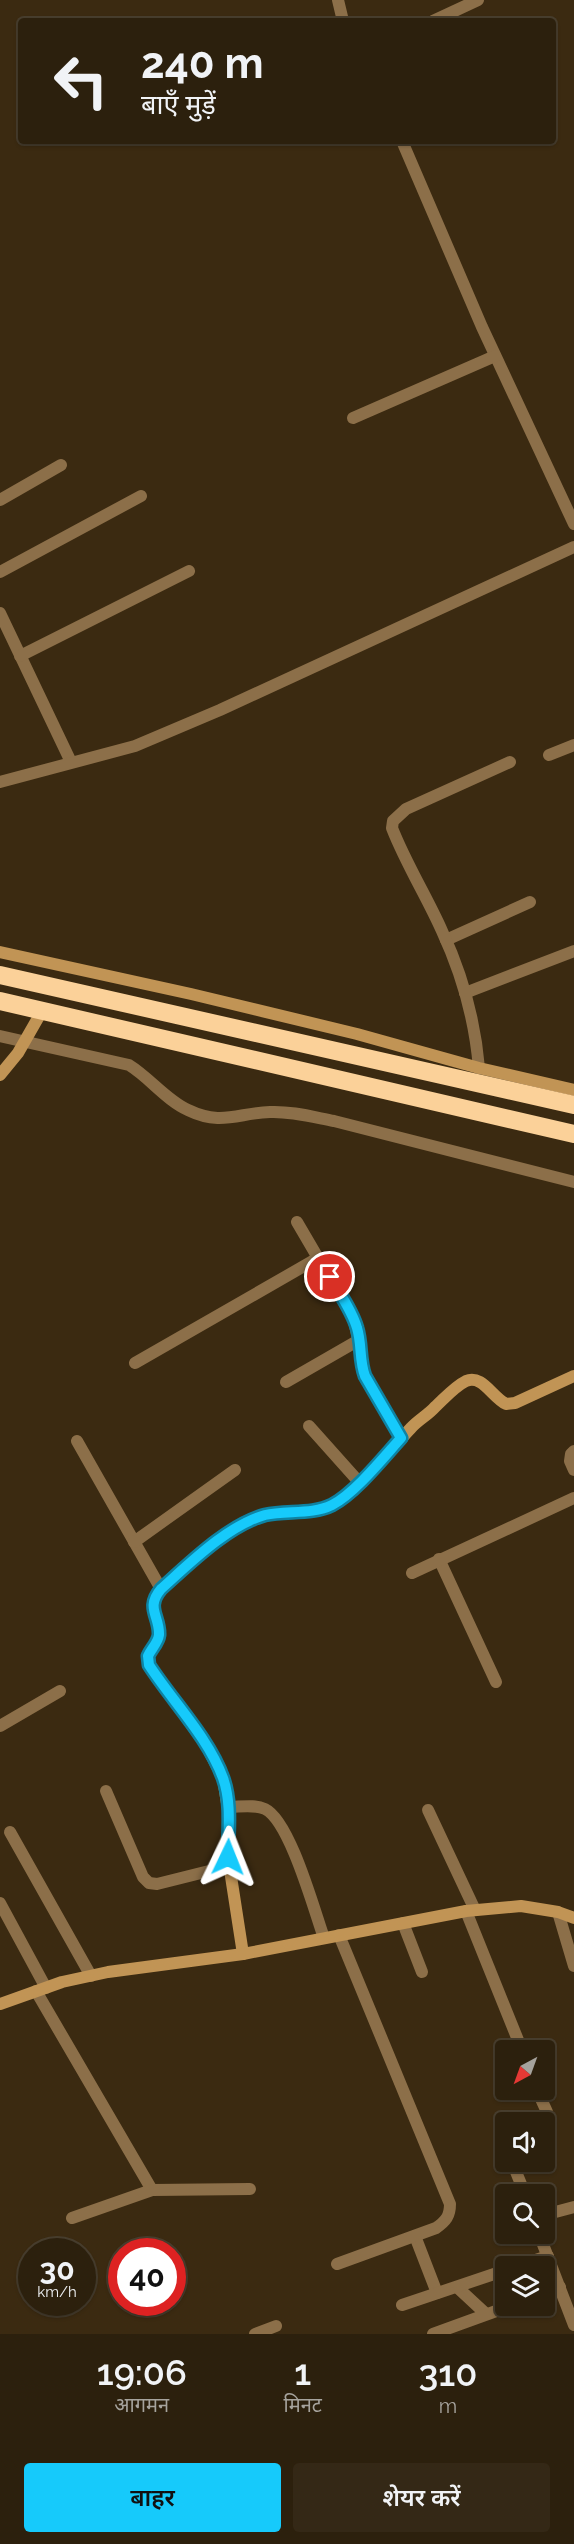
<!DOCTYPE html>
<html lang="hi">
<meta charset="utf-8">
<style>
body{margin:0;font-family:Raleway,"Noto Sans Devanagari",sans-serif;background:#342816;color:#f1f3f6;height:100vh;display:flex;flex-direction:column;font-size:22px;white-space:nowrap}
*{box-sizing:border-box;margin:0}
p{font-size:20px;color:#a6a39d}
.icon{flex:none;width:33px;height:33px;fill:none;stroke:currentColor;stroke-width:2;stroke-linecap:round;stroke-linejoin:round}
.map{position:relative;height:2334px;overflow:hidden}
.side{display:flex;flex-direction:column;background:#2c200d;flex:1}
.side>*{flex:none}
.guide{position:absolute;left:18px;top:18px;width:538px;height:126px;border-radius:6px;box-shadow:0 2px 4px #0004,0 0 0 2px #483e2e;background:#2c200d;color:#f1f3f6;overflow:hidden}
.needle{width:39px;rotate:221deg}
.tools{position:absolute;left:495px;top:2040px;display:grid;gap:12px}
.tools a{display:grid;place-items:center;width:60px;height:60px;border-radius:6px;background:#2c200d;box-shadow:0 2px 4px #0004,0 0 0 2px #483e2e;font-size:30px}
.speed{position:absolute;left:18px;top:2238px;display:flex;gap:12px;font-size:30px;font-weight:700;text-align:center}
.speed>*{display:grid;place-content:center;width:78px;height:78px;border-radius:50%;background:#2c200d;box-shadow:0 2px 4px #0004,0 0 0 2px #483e2e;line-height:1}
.speed small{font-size:15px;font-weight:400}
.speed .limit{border:9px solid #d22;background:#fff;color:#111}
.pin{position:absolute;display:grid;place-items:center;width:51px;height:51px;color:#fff;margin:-26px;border:3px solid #fff;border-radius:50%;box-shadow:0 2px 6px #0007}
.me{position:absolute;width:66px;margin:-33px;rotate:2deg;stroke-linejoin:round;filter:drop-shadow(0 0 4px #0008)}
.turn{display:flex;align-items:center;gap:21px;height:126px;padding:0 24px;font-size:27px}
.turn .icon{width:78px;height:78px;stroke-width:2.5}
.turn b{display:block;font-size:42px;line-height:51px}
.eta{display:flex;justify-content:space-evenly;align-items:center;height:102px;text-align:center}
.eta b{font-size:36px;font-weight:600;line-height:42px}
.action{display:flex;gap:12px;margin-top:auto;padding:12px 24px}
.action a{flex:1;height:69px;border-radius:6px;background:#16cafb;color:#111;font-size:24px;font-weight:600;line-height:69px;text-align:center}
.action a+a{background:#342816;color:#f1f3f6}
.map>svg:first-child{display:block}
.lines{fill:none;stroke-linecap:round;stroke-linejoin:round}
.street{stroke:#8c6f49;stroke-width:12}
.secondary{stroke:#c19455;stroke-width:12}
.highway{stroke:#fbd199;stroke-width:18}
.route-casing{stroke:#0e83a3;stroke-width:15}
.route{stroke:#16cafb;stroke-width:10}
</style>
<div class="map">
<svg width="574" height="2334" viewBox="0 0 574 2334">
<rect width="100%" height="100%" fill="#3b2a11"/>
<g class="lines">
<g class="street">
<path d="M338,0L343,21"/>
<path d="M433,21L478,0"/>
<path d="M402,141L482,327L574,524"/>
<path d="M353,418L495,356"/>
<path d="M0,500L61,465"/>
<path d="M0,572L141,496"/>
<path d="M0,613L71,762"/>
<path d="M20,656L189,571"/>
<path d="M549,755L574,745"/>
<path d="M0,782L135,746L220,710L574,547"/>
<path d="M446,940L530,902"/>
<path d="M465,993L574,951"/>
<path d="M0,1036L129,1065C150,1078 166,1100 188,1110C221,1126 238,1113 270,1112C291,1111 313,1117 334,1121L574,1182"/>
<path d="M479,1068C475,1021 462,974 442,931C427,897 406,864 392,828L393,821L406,809L510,762"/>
<path d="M297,1222L352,1316C360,1336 358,1356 365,1376L401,1438"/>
<path d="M135,1363L318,1258"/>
<path d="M286,1382L359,1340"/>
<path d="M309,1426L359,1482"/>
<path d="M77,1441L161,1589"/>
<path d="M574,1451L571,1454L570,1461L574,1470"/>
<path d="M134,1542L235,1470"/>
<path d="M439,1559L496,1682"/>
<path d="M412,1573L574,1498"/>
<path d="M0,1726L60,1691"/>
<path d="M106,1791L143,1877L149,1883L157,1884L229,1866"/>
<path d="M228,1807C240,1807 255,1804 265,1809C290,1821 314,1910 324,1938"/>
<path d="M428,1810L475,1910"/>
<path d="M10,1832L91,1976"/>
<path d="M0,1903L46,1988"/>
<path d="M466,1911L522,2050"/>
<path d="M558,1912L574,1966"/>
<path d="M403,1923L422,1972"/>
<path d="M36,1991L152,2190"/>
<path d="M537,2090L547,2112"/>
<path d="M503,2137L506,2143"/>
<path d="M512,2162L525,2194"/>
<path d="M544,2215L574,2207"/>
<path d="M72,2218L152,2190L250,2189"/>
<path d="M539,2234L574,2325"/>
<path d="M415,2236L437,2293"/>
<path d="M337,2264L436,2228C446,2221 450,2216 450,2204L339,1935"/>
<path d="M517,2266L548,2256"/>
<path d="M457,2287L486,2314"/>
<path d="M544,2293L560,2287"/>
<path d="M402,2305L506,2270"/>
<path d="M255,2334L276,2326"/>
<path d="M433,2334L510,2306"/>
</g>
<g class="secondary">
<path d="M0,952L191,994L357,1034L479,1068L574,1090"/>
<path d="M0,1075L18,1053L42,1011"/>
<path d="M243,1954L228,1857L229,1816L223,1778L206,1745L149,1665L148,1656C151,1648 160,1642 159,1632C158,1616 147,1604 160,1590C181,1567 237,1521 267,1515C288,1511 315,1515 334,1504C361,1488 389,1451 411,1428C418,1420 428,1415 435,1407C445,1398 454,1387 466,1381C482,1374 492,1397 506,1404L515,1403L574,1376"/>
<path d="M0,2004L62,1982L108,1972L243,1954L466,1911L521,1906L558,1912L574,1918"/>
</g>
<g class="highway">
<path d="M0,975L574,1105"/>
<path d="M0,1001L574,1134"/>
</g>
</g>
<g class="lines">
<g class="route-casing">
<path id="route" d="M228,1857C228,1832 232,1803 223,1778C208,1737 173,1702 149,1665L148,1656C151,1649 158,1643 159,1635C160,1616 145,1608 161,1589C189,1564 228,1525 265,1515C286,1510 312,1515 332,1505C355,1493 383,1458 401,1438L365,1376C359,1360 362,1344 357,1328C352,1310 339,1293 330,1277"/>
</g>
<use href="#route" class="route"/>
</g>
</svg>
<div class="tools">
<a><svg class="needle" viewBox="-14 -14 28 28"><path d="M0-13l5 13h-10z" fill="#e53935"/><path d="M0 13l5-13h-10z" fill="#a6a39d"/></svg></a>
<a><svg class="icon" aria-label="sound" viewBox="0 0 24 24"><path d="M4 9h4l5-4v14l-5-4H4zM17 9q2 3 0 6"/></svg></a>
<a><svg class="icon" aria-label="search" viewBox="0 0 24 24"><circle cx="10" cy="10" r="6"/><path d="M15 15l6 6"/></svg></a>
<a><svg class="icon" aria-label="layers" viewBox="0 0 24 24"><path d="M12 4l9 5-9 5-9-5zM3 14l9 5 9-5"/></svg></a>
</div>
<div class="speed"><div>30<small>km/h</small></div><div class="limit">40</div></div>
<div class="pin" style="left:330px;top:1277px;background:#d93025"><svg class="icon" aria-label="arrive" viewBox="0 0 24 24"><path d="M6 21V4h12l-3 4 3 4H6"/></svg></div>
<svg class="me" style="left:228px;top:1857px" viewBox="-20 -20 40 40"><path d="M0-17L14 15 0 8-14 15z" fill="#16cafb" stroke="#fff" stroke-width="4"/></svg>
<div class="guide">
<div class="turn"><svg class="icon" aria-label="left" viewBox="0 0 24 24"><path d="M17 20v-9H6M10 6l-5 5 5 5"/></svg><div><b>240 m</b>बाएँ मुड़ें</div></div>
</div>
</div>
<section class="side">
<div class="eta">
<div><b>19:06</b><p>आगमन</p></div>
<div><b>1</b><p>मिनट</p></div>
<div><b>310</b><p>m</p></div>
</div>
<div class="action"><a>बाहर</a><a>शेयर करें</a></div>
</section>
